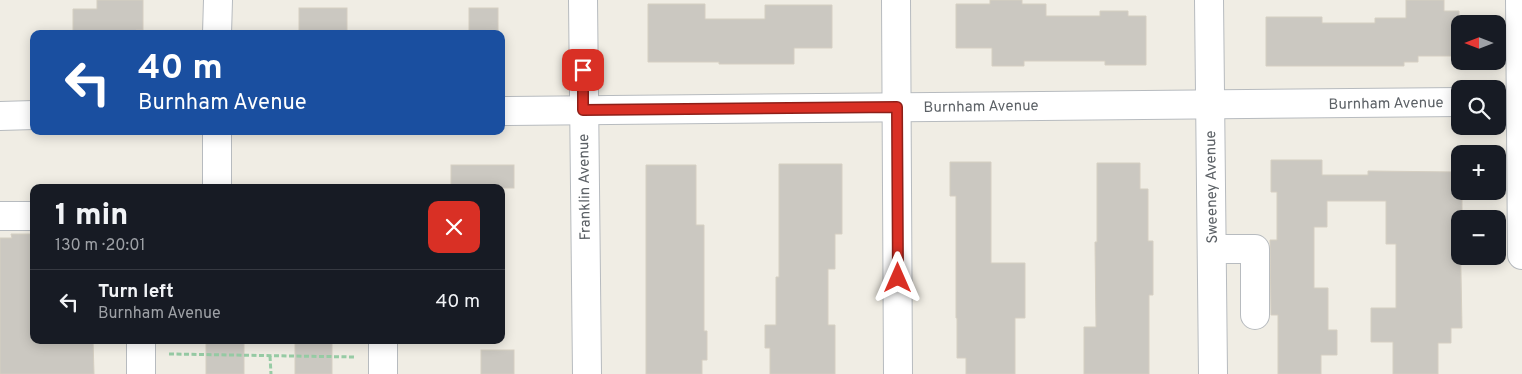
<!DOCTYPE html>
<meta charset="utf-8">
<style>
body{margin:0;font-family:Overpass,sans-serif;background:#242831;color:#f1f3f6;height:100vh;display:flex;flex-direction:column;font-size:19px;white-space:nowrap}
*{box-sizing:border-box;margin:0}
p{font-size:16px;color:#9ea1a6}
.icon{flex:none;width:28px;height:28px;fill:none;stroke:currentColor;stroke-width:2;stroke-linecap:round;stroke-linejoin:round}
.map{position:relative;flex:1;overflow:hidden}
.side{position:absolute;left:30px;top:184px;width:475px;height:160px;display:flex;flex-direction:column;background:#171b24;border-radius:10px;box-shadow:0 2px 12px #0003}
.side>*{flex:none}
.guide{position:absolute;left:30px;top:30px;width:475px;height:105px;border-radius:10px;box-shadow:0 2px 12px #0003;background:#1a4fa0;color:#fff;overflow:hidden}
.needle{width:32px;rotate:270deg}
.fabs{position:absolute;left:1451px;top:15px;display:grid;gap:10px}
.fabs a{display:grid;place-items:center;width:55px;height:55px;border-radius:10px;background:#171b24;box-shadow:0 2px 12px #0003;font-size:25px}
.pin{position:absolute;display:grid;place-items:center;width:42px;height:42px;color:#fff;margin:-21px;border-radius:10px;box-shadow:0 2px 8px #0006}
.me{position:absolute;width:55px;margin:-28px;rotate:0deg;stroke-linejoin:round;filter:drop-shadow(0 0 4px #0008)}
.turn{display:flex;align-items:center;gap:18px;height:105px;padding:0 25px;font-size:22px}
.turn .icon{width:65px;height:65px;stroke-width:2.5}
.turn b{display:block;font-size:35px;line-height:42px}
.round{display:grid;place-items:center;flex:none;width:52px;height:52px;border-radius:10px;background:#242831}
.head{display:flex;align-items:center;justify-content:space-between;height:85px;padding:0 25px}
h1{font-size:30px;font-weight:800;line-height:38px}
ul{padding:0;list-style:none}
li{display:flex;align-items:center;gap:15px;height:65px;padding:0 25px;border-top:1px solid #363941}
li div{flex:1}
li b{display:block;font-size:19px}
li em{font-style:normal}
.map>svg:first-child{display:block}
.building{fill:#cbc8c1;stroke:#d5cfc2}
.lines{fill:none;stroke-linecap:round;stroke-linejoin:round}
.minor-casing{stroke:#b7bbbf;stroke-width:30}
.path{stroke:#97cca5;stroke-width:3;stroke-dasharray:5 2.5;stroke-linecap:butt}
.minor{stroke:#fff;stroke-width:28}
.route-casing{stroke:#8d1f18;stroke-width:12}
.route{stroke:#d93025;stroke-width:9}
.labels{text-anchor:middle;stroke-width:4;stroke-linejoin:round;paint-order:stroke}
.street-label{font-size:15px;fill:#5c6166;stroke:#fff}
</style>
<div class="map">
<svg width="1522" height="374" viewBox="0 0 1522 374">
<rect width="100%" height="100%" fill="#f0ede4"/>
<g class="building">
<path d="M97,0H143V30H136V34L73,33V9H97Z"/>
<path d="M990,0H1022V4H1046V16H1100V11H1128V16H1146V65H1105V61H1024V66H992V48H956V4H990Z"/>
<path d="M1406,0H1444V11H1459V56H1418V62H1404V66H1266V17H1322V23H1375V18H1406Z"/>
<path d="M648,4H705V19H765V5H832V48H794V64H719V62H648Z"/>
<rect x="299" y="8" width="48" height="26"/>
<rect x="469" y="8" width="29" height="26"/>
<path d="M1271,160H1322V175H1368V171L1456,172V198H1462V219H1460L1462,328H1451V343H1438V374H1393V342H1371V308H1396V244H1386V201H1327V227H1314V288H1328V330H1337V355H1321V374H1278V315H1271L1270,240H1277V192H1271Z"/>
<path d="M950,162H991V263H1025V318H1015V374H966V358H957V318H956V196H950Z"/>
<path d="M1097,163H1140V189H1148V241H1153V295H1149V374H1084V327H1096L1095,242H1097Z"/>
<path d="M779,164H842V234H835V269H828V325H835V374H770V348H765V325H776V277H779Z"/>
<rect x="451" y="165" width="63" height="23"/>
<path d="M646,165H696V225H704V331H707V360H702V374H646Z"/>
<path d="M11,234H34V340H93L94,374H0V238H12Z"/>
<rect x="206" y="340" width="38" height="34"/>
<rect x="295" y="340" width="37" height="34"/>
<rect x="481" y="350" width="33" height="24"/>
</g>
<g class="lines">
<g class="minor-casing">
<g id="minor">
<path d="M583,0L587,374"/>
<path d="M896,0L898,374"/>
<path d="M1209,0L1213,374"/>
<path d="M1520,0L1522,255"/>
<path d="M217,34L218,0"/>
<path d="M501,111L1460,102"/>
<path d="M0,116L34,115"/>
<path d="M217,131V188"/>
<path d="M0,216H34"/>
<path d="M1212,249H1255V315"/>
<path d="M141,340V374"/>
<path d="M383,340V374"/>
</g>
</g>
<g class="path">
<path d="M169,354L355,357"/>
<path d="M270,356L271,374"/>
</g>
<use href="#minor" class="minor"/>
</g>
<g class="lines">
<g class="route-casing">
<path id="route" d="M583,70V110L897,107L898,278"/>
</g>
<use href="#route" class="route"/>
</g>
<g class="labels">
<g class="street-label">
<text transform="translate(1386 103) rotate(-1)" y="5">Burnham Avenue</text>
<text transform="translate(981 106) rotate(-1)" y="5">Burnham Avenue</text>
<text transform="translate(584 187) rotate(-91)" y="5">Franklin Avenue</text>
<text transform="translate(1211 187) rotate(-91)" y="5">Sweeney Avenue</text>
</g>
</g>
</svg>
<div class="fabs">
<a><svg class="needle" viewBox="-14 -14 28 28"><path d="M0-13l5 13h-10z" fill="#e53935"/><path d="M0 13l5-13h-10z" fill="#9ea1a6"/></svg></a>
<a><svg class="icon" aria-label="search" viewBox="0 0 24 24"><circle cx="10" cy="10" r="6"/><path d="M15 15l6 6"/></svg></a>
<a>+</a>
<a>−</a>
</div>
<div class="pin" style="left:583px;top:70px;background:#d93025"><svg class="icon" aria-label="arrive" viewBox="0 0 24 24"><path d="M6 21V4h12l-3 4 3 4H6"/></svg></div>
<svg class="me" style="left:898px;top:278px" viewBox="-20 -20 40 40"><path d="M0-17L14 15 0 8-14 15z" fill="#d93025" stroke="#fff" stroke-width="4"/></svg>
<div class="guide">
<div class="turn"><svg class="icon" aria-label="left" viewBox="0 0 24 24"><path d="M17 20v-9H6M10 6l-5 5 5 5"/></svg><div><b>40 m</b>Burnham Avenue</div></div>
</div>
<section class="side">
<div class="head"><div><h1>1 min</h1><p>130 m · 20:01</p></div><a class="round" style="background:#d93025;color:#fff"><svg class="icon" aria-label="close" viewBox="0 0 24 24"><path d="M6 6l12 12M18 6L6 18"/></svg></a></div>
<ul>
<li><svg class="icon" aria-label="left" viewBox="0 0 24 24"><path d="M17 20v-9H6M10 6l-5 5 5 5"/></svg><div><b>Turn left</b><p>Burnham Avenue</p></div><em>40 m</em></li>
</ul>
</section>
</div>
